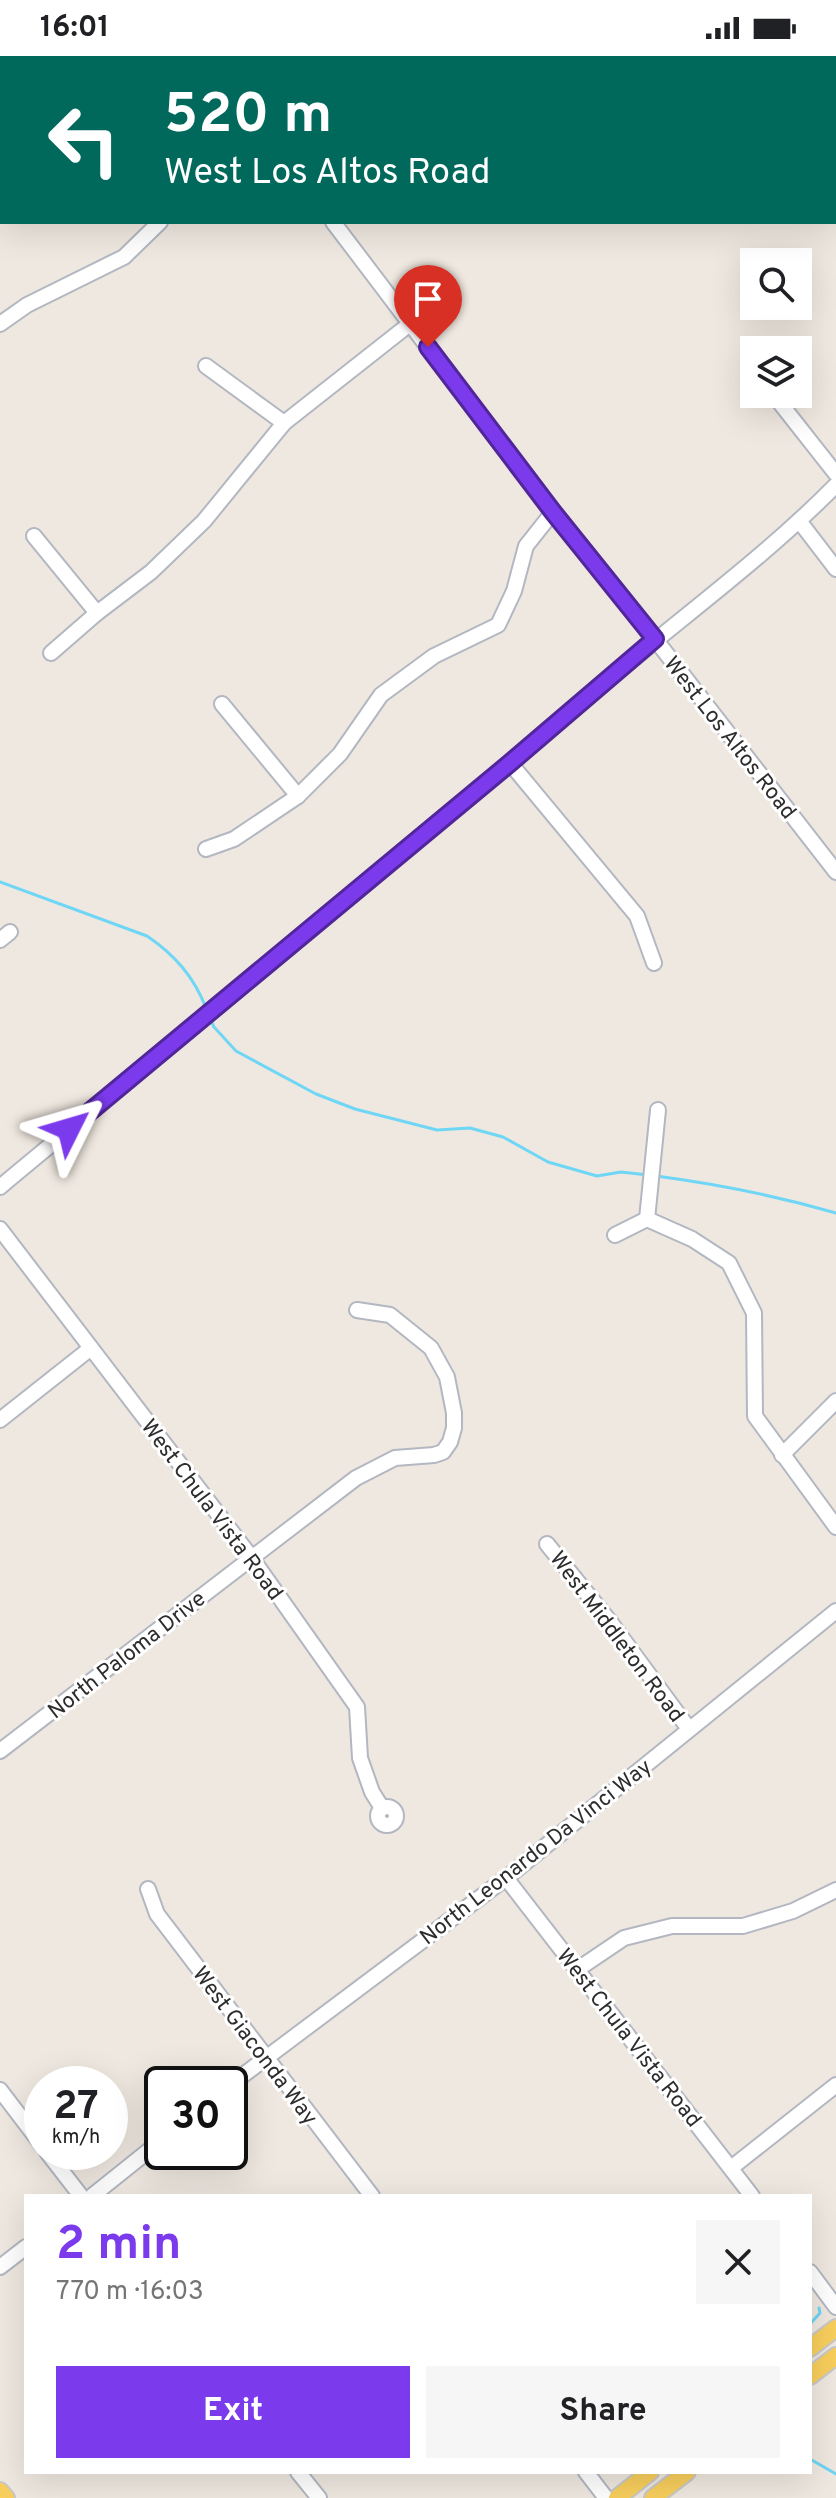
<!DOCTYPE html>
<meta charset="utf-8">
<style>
body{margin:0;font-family:Overpass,sans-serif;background:#f6f6f6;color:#202124;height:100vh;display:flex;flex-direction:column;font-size:30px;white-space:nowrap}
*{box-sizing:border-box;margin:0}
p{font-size:26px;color:#757577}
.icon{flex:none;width:44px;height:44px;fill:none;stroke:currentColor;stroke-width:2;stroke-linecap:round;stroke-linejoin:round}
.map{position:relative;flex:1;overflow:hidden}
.drawer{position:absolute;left:24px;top:2138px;width:788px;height:280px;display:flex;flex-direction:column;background:#fff;border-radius:0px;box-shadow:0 8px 32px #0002}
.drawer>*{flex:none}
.hud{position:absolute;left:0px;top:0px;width:836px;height:168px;box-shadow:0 8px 32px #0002;background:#00695c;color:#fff;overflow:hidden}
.controls{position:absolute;left:740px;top:192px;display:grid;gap:16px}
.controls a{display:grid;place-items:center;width:72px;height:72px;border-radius:0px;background:#fff;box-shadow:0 8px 32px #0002;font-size:40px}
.speed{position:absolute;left:24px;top:2010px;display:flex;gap:16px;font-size:40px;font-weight:700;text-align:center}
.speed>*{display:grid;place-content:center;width:104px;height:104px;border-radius:50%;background:#fff;box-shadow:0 8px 32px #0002;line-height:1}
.speed small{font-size:20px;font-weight:400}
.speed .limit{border:4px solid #111;border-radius:12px;background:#fff;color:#111}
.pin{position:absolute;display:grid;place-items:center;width:68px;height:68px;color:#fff;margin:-82px -34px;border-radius:50% 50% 50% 0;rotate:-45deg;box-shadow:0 0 8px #0007}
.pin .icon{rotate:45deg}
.me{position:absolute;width:88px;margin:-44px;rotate:50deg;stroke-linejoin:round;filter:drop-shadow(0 0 6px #0008)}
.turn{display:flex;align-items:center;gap:28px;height:168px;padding:0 32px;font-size:36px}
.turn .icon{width:104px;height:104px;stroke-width:2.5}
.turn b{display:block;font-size:56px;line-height:68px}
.round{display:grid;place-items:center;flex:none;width:84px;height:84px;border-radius:0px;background:#f6f6f6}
.headline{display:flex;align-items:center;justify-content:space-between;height:136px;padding:0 32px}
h1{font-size:48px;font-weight:700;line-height:60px;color:#7c3aed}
.primary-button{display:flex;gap:16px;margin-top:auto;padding:16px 32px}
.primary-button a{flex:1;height:92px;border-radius:0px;background:#7c3aed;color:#fff;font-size:32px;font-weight:700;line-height:92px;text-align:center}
.primary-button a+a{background:#f6f6f6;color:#202124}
.status{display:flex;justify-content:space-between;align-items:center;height:56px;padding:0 40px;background:#fff;direction:ltr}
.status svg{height:22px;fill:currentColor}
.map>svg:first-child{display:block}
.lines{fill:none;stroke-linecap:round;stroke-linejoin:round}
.stream{stroke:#6fd6f5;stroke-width:3}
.minor-casing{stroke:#b3b7c1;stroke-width:18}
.major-casing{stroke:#c8c8c8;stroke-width:20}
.minor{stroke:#fff;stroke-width:14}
.major{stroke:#f8ce5c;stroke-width:16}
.route-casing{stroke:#51269a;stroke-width:20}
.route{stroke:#7c3aed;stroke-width:14}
.labels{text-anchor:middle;stroke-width:6;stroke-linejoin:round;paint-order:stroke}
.street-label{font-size:22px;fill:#2d2d2d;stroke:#fff}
</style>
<div class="status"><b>16:01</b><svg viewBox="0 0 49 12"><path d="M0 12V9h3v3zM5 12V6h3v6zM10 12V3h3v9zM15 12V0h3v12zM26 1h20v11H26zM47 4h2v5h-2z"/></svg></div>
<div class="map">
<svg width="836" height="2442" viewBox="0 0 836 2442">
<rect width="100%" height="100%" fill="#efe8e0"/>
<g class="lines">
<g class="stream">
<path d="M0,826L147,880C175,899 194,921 206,952"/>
<path d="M210,963L214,971L236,995L316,1038L355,1053L437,1074L470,1072L503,1081L548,1106L597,1120L621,1116L648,1119"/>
<path d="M656,1120C717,1128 777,1140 836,1157"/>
<path d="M810,2268L820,2257L819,2252"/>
<path d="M810,2403L836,2418"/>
</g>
<g class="minor-casing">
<g id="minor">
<path d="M205,0L206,2"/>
<path d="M333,166L553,456L655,583L836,816"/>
<path d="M0,268L27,249L124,201L160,166"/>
<path d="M206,310L284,367"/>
<path d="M773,338L836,418"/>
<path d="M800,466L836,513"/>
<path d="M34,480L97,557"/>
<path d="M51,597L97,557L151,516L204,465L284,367L411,267"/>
<path d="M222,648L298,740"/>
<path d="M510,707L637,860L654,907"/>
<path d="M206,793L234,783L298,740L340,698L381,639L434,600L498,569L514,535L526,490L553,456"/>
<path d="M0,884L10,876"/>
<path d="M0,1131C201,964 402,799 601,630C679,563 764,502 836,429"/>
<path d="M647,1163L658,1054"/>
<path d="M0,1173L251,1501L357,1651L360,1702L372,1736L382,1752"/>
<path d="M615,1179L647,1163L692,1183L729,1207L754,1257L755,1360L836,1471"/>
<path d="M0,1364L91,1292"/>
<path d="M782,1399L836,1345"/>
<path d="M547,1488L611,1567L689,1673"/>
<path d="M0,1695L356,1422L395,1402L434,1399L443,1396L450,1386L454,1372V1357L447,1321L431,1292L390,1259L357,1254"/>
<circle cx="387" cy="1760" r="9"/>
<path d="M506,1822L752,2140"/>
<path d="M148,1833L157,1858L372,2140"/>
<path d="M578,1913L624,1882L672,1870H743L793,1855L836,1834"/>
<path d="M230,2029L506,1822L836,1555"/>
<path d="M0,2034L42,2089"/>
<path d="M47,2096L81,2140"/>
<path d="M731,2112L836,2029"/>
<path d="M92,2140L162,2084"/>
<path d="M0,2211L26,2191"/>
<path d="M810,2216L836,2251"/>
<path d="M298,2416L319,2442"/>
<path d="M586,2416L606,2442"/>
</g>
</g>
<g class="major-casing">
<g id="major">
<path d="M810,2292L836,2272"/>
<path d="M810,2320L836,2300"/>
<path d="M0,2435L6,2442"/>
<path d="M617,2442L650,2416"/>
<path d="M653,2442L687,2416"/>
</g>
</g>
<use href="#minor" class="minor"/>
<use href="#major" class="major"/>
</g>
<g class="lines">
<g class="route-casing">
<path id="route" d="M69,1073L510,707L655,583L553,456L428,291"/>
</g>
<use href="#route" class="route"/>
</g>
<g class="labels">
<g class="street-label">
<text transform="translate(731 681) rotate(52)" y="8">West Los Altos Road</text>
<text transform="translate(213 1453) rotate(53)" y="8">West Chula Vista Road</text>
<text transform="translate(618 1580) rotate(53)" y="8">West Middleton Road</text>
<text transform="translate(126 1598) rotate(-38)" y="8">North Paloma Drive</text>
<text transform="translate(535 1795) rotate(-38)" y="8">North Leonardo Da Vinci Way</text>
<text transform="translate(630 1981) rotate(52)" y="8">West Chula Vista Road</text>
<text transform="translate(256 1989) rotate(53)" y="8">West Giaconda Way</text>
</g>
</g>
</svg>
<div class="controls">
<a><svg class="icon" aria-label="search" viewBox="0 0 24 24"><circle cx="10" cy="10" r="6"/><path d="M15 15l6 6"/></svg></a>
<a><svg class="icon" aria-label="layers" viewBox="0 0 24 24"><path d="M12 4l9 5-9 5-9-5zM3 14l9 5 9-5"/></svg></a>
</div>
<div class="speed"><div>27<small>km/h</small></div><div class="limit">30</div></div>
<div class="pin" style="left:428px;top:291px;background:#d93025"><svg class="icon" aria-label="arrive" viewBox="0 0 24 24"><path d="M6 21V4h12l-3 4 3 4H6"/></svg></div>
<svg class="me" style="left:69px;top:1073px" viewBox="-20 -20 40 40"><path d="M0-17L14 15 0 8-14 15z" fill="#7c3aed" stroke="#fff" stroke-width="4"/></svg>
<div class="hud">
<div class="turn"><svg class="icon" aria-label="left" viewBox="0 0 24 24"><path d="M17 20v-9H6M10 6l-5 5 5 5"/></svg><div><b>520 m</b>West Los Altos Road</div></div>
</div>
<section class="drawer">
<div class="headline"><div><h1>2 min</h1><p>770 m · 16:03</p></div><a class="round"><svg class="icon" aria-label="close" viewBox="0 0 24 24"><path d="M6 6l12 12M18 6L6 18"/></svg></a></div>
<div class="primary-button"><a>Exit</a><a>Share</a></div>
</section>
</div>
